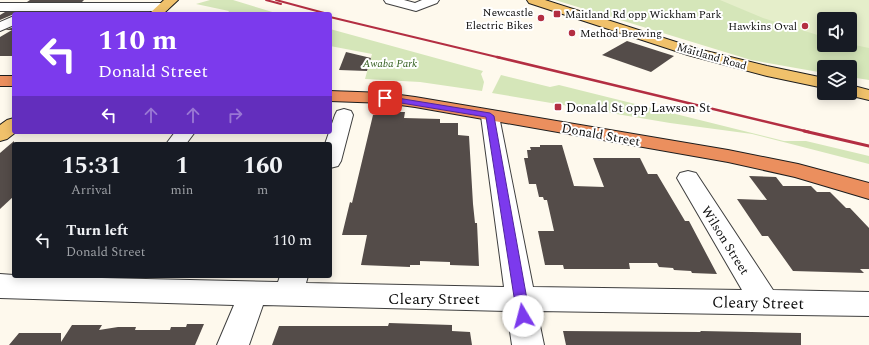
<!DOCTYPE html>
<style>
body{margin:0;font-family:Spectral,serif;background:#20242c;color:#f1f3f6;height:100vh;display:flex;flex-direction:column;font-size:15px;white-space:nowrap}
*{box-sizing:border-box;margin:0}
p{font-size:13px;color:#9ea1a6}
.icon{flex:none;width:22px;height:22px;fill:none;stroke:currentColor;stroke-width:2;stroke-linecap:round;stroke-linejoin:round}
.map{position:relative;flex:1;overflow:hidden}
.drawer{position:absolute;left:12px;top:142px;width:320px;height:136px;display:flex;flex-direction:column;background:#171b24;border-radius:4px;box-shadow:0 2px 10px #0003}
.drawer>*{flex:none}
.guide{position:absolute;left:12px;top:12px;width:320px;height:122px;border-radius:4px;box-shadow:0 2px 10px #0003;background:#7c3aed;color:#fff;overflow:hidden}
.tools{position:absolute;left:817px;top:12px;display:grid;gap:8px}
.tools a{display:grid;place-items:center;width:40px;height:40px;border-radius:4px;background:#171b24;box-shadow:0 2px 10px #0003;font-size:20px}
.pin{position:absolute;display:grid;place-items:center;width:34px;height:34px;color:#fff;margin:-17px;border-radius:8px;box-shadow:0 2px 6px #0006}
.me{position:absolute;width:44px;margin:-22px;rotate:352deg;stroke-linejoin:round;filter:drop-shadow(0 0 3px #0008)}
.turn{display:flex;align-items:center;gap:14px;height:84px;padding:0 20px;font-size:18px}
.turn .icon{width:52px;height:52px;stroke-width:2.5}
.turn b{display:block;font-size:28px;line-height:34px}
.lanes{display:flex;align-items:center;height:38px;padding:0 20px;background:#0003;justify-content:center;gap:20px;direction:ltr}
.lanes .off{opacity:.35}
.eta{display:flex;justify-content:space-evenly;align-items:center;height:68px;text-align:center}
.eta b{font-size:24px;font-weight:700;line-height:28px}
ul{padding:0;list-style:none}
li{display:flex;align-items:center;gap:12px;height:60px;padding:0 20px}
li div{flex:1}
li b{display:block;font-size:15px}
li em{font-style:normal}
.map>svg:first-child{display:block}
.green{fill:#d5e6b9;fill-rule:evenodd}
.pitch{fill:#e5eeca}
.building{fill:#544c49}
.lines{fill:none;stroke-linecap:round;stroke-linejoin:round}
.minor-casing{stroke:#3f3f3f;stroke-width:2}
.major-casing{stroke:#1d1d1d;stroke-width:2}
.highway-casing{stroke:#1d1d1d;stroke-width:2}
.minor{fill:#fff;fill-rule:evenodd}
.major{fill:#f0c16b;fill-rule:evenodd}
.highway{fill:#eb8f5e;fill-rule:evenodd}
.rail-far2{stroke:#b32e42;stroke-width:2}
.rail-far1{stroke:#b32e42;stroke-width:2.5}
.rail{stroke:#b32e42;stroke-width:3}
.route{fill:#7c3aed;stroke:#51269a}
.poi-dot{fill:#b32e42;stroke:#fff;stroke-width:1.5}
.labels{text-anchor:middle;stroke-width:4;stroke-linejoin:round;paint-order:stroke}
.far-poi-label{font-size:11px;fill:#0c0c0c;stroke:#fff;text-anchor:end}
.far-street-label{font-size:11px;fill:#0c0c0c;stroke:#fff}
.far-park-label{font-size:11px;font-style:italic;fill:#356021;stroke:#fff}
.poi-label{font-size:13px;fill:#0c0c0c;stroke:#fff;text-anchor:start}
.street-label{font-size:13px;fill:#0c0c0c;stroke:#fff}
.near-street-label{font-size:16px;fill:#0c0c0c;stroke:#fff}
</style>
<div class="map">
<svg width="869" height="345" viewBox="0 0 869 345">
<rect width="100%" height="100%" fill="#fef9ed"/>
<g class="green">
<path d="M210,0H233L279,14H227L229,11L196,4Z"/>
<path d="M555,0H869V80L850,77V67H824V73L751,60ZM824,19H850V45H824Z"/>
<path d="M330,29L483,71L481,74L484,82L482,91L420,82L365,79L372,54L330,46Z"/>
<path d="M501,75L550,87L559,85L784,141H806L869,156V164L752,134L670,123L492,93Z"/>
</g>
<path class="pitch" d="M720,0H869V48L850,44V19H824V37L763,18Z"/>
<g class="building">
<path d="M30,0H84L82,2H27Z"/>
<path d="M5,12H63L60,14H14L0,20V15Z"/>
<path d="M14,27V56H0V37L12,30H5Z"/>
<path d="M627,41L674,56L651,72L602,55Z"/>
<path d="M346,52L371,58L367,71L339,70Z"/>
<path d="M391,112H405L404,118L440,119V123H458V135L469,136L473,204L475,223H477L479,266L450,265V262L420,261V265H410V267L361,265L367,235H342L350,202L352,203L373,115H390Z"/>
<path d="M14,141V196L0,209V153Z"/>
<path d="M540,145H562L574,186L604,187L593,158H640L648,174H657L685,221H689L717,274L692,273L691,271L674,270L673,268L659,267L657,263H629L630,269H564L563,265H545L538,231H554L547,200H544L543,197H539L536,184H529L524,158H528L527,150H531L530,147H540Z"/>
<path d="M749,176L776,177L783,186H811L817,192H830L846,208H850L869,228V269H860L864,273L793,271L768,236H762L737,199L767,200Z"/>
<path d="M389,323L452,325V331L470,332L472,345H272L279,326H388Z"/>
<path d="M187,324H204L195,345H9L19,333H61V342L72,325H102L99,330L118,327H136L135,330H170L171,327H186Z"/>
<path d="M563,331L701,332L700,331L801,333V345H566Z"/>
</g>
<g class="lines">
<g class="minor-casing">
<g id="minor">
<path d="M384,0H404L415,3L422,0H439L437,3L416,11L386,3Z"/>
<path d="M0,3H163L167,4L169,7L167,10L163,11H0Z"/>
<path d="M14,16V25L0,31V22Z"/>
<path d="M344,109L351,111L353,115L341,161L338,166L330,168V144H325L335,115L337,111Z"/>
<path d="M490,110L497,112L499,116L533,287L742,290L677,178L680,173L688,171L696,173L773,290L869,292V316L537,311L544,345H512L507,311L263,305L249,345H217L234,305L0,298V274L14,275V276L278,282L280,276H308L306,283L504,287L481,116L483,112Z"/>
<path d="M175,132H195L186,144H166Z"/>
</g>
</g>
<g class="major-casing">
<g id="major">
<path d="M164,0H178L163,14H149Z"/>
<path d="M527,0H545L698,49L767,66L824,78V88L767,76L688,55L529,3Z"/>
<path d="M850,85L869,90V100L844,94L850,93Z"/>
<path d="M14,118V132H16L7,139L0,141V125L7,120Z"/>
</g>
</g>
<g class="highway-casing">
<g id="highway">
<rect x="0" y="76" width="14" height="10"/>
<path d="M330,91L385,93L415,97L728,150L798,164L869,183V199L795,177L728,162L415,107L385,103L330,101Z"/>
</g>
</g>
<use href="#minor" class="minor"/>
<use href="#major" class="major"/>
<use href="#highway" class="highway"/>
<g class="rail-far2">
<path d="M266,0L281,4"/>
<path d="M276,0L328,14"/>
<path d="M330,17L501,58"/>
</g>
<path class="rail-far1" d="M497,57L809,132"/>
<path class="rail" d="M804,131L869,146"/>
</g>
<path class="route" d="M385,96L490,113L494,116L530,316L528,320L523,322L519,320L517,316L486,117L383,100L382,98Z"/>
<g class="poi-dot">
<rect x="553" y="10" width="8" height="8" rx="2"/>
<circle cx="541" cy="18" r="4"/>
<circle cx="805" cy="26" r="4"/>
<circle cx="572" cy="33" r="4"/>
<rect x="554" y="103" width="8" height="8" rx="2"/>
</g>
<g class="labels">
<g class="far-poi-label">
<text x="533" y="16">Newcastle<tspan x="533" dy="13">Electric Bikes</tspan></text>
<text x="565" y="18" text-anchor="start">Maitland Rd opp Wickham Park</text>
<text x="797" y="30">Hawkins Oval</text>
<text x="580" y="37" text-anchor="start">Method Brewing</text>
</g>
<g class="far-street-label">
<text transform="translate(712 56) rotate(16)" y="4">Maitland Road</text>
</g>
<g class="far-park-label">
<text x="390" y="67">Awaba Park</text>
</g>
<g class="poi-label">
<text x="566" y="112">Donald St opp Lawson St</text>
</g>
<g class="street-label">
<text transform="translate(601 134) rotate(10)" y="5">Donald Street</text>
<text transform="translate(726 240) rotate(58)" y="5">Wilson Street</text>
</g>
<g class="near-street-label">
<text x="434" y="304">Cleary Street</text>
<text transform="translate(758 302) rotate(1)" y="6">Cleary Street</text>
</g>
</g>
</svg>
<div class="tools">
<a><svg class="icon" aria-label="sound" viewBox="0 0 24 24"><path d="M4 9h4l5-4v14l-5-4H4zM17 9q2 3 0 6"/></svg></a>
<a><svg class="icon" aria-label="layers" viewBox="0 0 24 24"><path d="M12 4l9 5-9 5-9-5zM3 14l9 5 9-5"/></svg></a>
</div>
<div class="pin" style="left:385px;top:98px;background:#d93025"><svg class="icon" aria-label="arrive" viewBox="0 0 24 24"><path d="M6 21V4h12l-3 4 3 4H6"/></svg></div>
<svg class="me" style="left:523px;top:316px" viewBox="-20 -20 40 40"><circle r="19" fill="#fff"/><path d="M0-13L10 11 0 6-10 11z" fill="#7c3aed"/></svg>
<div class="guide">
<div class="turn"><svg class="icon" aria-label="left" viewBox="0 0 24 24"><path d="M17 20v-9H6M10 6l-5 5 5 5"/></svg><div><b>110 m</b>Donald Street</div></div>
<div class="lanes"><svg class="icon" aria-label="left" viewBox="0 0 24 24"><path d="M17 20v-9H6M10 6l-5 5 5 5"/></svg><svg class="icon off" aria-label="ahead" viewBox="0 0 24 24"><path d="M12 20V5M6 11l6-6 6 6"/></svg><svg class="icon off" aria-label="ahead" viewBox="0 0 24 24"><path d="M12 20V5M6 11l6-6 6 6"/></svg><svg class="icon off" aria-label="right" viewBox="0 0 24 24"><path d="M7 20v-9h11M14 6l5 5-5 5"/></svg></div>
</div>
<section class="drawer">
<div class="eta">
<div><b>15:31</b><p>Arrival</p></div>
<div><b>1</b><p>min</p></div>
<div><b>160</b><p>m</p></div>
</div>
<ul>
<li><svg class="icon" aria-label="left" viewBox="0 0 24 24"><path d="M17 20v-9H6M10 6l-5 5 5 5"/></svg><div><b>Turn left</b><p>Donald Street</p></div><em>110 m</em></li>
</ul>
</section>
</div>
